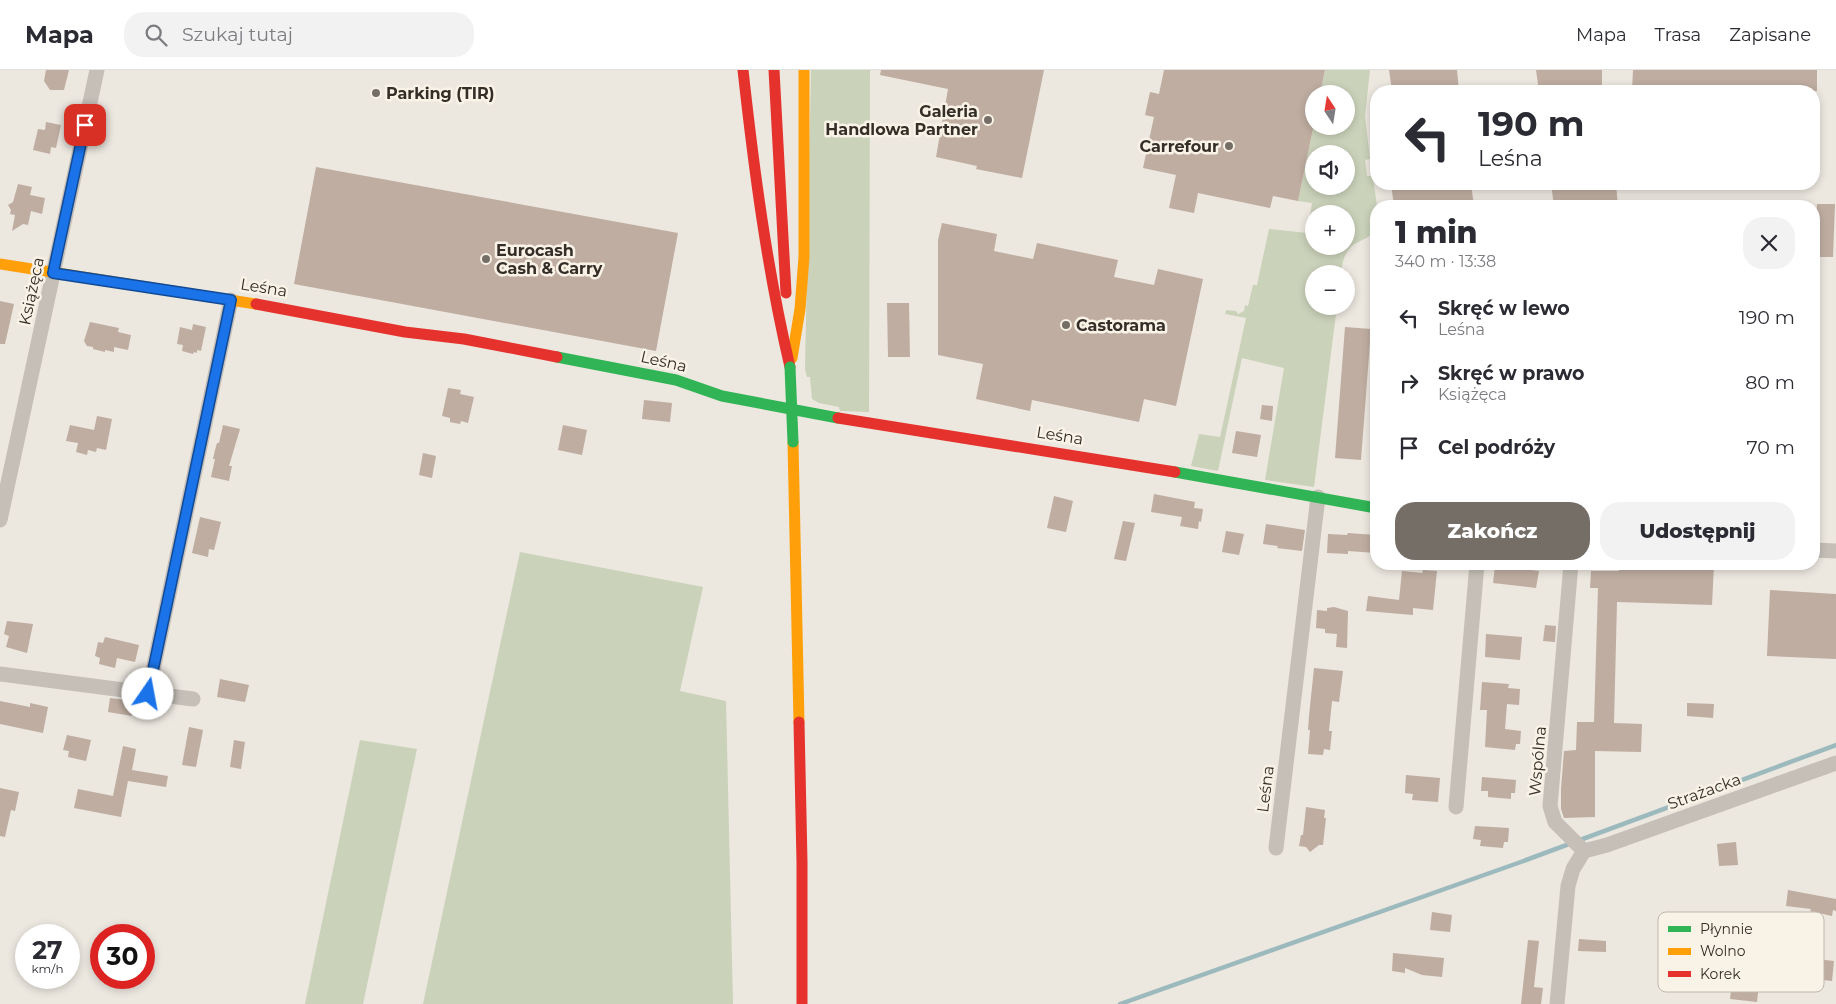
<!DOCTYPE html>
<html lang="pl">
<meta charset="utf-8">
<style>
body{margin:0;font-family:Montserrat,sans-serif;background:#f2f2f3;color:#2b2b33;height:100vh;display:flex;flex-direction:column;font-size:19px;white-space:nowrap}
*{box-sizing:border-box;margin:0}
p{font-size:16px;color:#7c7c81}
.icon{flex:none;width:28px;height:28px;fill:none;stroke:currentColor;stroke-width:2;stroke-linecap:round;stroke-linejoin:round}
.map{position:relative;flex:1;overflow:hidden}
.side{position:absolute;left:1370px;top:130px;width:450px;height:370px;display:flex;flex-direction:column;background:#fff;border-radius:20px;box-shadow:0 2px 8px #0003}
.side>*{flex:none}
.guide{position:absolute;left:1370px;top:15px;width:450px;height:105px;border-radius:20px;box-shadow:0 2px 8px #0003;background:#fff;color:#2b2b33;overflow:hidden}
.needle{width:32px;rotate:348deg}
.tools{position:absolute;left:1305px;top:15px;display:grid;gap:10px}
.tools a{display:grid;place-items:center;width:50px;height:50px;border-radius:50%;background:#fff;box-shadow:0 2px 8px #0003;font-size:25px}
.speed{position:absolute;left:15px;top:854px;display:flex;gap:10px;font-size:25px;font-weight:700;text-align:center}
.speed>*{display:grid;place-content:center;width:65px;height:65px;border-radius:50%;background:#fff;box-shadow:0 2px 8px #0003;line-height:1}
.speed small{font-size:12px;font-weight:400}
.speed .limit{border:8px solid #d22;background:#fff;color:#111}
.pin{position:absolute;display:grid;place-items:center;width:42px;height:42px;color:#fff;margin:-21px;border-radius:10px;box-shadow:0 2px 8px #0006}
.me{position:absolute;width:55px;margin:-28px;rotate:12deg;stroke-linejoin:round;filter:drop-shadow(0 0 4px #0008)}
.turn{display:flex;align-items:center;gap:18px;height:105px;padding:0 25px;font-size:22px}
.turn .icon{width:65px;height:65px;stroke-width:2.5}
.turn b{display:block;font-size:35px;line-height:42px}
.round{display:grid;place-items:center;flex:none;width:52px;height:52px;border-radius:20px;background:#f2f2f3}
.summary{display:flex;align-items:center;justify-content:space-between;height:85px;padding:0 25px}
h1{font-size:30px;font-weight:800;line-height:38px}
.primary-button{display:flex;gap:10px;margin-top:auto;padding:10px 25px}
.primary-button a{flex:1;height:58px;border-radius:20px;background:#756e67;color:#fff;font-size:20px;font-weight:800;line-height:58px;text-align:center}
.primary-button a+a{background:#f2f2f3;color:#2b2b33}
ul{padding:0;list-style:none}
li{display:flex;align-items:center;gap:15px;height:65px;padding:0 25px}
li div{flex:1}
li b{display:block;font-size:19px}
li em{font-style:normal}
header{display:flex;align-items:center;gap:30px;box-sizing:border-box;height:70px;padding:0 25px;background:#fff;border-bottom:1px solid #e1e1e2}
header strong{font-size:24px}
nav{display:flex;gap:28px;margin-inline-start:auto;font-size:18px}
.search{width:350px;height:45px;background:#f2f2f3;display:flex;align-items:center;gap:12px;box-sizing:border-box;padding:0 18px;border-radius:20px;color:#7c7c81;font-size:19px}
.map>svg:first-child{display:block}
.green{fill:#cbd2ba;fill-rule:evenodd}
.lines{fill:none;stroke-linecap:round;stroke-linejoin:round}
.stream{stroke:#9cbabd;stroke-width:4.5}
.building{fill:#bfada1}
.street{stroke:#c5bfb8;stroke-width:15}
.fast{stroke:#30b455;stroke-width:11}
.slow{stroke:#ff9f0a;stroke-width:11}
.jam{stroke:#e5322d;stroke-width:11}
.fast-bridge{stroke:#30b455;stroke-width:11}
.route-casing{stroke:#114b97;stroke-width:12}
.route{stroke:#1a73e8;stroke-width:9}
.poi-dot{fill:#756e67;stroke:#f9f2e6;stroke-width:2}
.labels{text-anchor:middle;stroke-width:5;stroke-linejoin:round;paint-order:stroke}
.poi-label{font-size:16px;font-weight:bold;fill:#352d27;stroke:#f9f2e6;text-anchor:start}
.street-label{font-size:16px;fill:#352d27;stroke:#f9f2e6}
.key{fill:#f9f2e6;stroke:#beb7ad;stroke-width:1}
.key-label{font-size:14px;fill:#352d27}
</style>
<header>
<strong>Mapa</strong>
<div class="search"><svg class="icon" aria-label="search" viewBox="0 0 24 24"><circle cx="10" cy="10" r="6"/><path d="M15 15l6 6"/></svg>Szukaj tutaj</div>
<nav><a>Mapa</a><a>Trasa</a><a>Zapisane</a></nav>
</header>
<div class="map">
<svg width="1836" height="934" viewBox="0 0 1836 934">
<rect width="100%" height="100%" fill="#ece7df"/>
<g class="green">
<path d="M811,0H870L869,342L840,341L839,337L819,333L812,329L810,307H807L805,299Z"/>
<path d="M1325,0H1370L1365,46L1370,89L1365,90L1367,106H1373C1374,121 1380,142 1376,157C1372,170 1358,169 1350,178C1343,186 1342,195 1341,204H1314V236H1337L1314,417L1265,410L1284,298L1242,288L1218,401L1191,396L1199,364L1220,367L1246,248L1225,244L1226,240L1236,241L1238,244L1244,241L1245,235L1248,236L1253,215H1257L1269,159L1307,163L1312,133L1298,131L1314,54V56H1346V24H1320ZM1314,84H1346V116H1314ZM1314,144H1346V176H1314Z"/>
<path d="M520,482L703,517L680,621L726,631L733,934H423Z"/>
<path d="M360,670L417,679L363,934H305Z"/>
</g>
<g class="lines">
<path class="stream" d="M1120,934L1518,793L1836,675"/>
</g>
<g class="building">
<path d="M46,0H69L64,20H50L44,11Z"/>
<path d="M881,0H1044L1022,108L976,99L977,96L936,87L948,19L880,5Z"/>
<path d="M1164,0H1325L1320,24H1314V54L1298,131L1273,126L1270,138L1198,123L1194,143L1169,138L1176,105L1143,98L1154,47L1145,45L1150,22L1159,24Z"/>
<path d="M1389,0H1457L1459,21H1392Z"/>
<path d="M1536,0H1602V15H1569L1570,21H1539Z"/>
<path d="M1633,0H1817V21H1632Z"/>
<path d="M46,52L61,55L56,78L51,77L50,84L33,80L38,59L45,60Z"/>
<path d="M316,97L678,163L656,281L294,214Z"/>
<path d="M18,114L32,117L30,125L45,128L42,144L31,141L28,155L23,154L12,161L15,145L10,144L11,140L8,135L13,132Z"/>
<path d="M1391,114H1471L1474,136H1394Z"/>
<path d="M1551,114H1616L1618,136H1554Z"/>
<path d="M1817,134H1835L1833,187H1814Z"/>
<path d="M942,153L997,164L994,181L1033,189L1037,173L1118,190L1114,207L1154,215L1158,199L1203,209L1176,336L1144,329L1139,352L1032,330L1030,341L976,329L983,294L938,285V170Z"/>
<path d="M0,231L14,234L5,274H0Z"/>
<path d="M887,233H909L910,287H888Z"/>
<path d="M90,252L119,258L118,262L131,265L128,280L114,277V282L105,280V282L93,279V277L87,276L84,271Z"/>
<path d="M193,254L206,257L201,281L197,280V283L194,282L193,284L182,281L183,275L177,274L180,257L192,260Z"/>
<path d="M1345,257L1371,259L1361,390L1335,388Z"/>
<path d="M448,318L461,320L460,324L474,327L468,353L461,351L460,354L450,352V348L442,346Z"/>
<path d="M644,330L672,333L670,352L642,349Z"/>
<path d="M1262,335L1273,336L1272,351L1260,349Z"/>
<path d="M97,346L112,349L106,380L97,378L96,382L88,380L87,385L76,382L78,373L66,371L70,355L94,360Z"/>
<path d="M223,355L240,359L229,396H232L229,411L211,407L215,389H213L215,380L217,373H219Z"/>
<path d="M563,355L587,360L582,385L558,380Z"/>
<path d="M1236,361L1261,365L1257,387L1232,383Z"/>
<path d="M423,383L436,386L432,408L419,405Z"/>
<path d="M1154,424L1195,432L1194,438L1203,439L1201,452L1199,451L1198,459L1180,456L1182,447L1151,442Z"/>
<path d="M1054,426L1073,431L1066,462L1047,458Z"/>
<path d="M200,447L221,452L214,480L209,479L208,487L192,483Z"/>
<path d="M1123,451L1135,453L1126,491L1114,489Z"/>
<path d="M1266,454L1305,460L1302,481L1277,478L1278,476L1263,474Z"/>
<path d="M1226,461L1244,464L1239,485L1222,482Z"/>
<path d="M1348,463L1376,465V483L1348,481V484L1327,483L1328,464L1347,465Z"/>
<path d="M1619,494L1714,495L1712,535L1617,532L1614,653L1642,654L1641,682L1595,681V747L1564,748L1561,739V719L1564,681L1576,680L1577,652H1594L1598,518H1590L1591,501H1619Z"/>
<path d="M1495,496L1539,501L1536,518L1493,513Z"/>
<path d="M1423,500L1437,501L1433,540L1413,538V545L1366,541L1368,526L1399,530L1402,501L1422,503Z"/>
<path d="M1770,520L1836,524V589L1767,586Z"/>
<path d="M1334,537L1348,541L1347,578L1336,577L1337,564L1325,563V559L1316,558L1317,540L1327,541V538Z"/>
<path d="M7,551L33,554L27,583L6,577L9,566L4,564Z"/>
<path d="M1545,555L1556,556L1555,572L1543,571Z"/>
<path d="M1486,564L1522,567L1520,590L1485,587Z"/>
<path d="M105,567L139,575L135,592L117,588L115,598L99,594L100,588L95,586L98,572L103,573Z"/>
<path d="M1314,598L1343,601L1339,632L1332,631L1329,661H1332L1330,680L1324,679L1323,685L1308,684L1310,660H1308L1309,646Z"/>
<path d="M220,609L249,615L245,632L217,627Z"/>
<path d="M1482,612L1509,614L1508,618L1520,619L1519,635L1507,634L1505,659L1521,661L1520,674H1516L1515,680L1485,677L1487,640H1480Z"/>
<path d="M110,628L134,631L132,646L108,642Z"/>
<path d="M0,631L30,637V633L48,637L43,663L0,654Z"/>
<path d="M1687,633L1714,634L1713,648L1687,646Z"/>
<path d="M189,657L203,660L196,697L182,695Z"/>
<path d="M67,665L91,670L86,691L68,687L69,681L63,680Z"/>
<path d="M234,670L245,672L241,699L230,697Z"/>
<path d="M123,676L136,679L132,700L168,706L166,717L128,711L121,747L74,738L78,719L113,726Z"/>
<path d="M1406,705L1440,708L1438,732L1412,730L1413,724L1405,723Z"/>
<path d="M1482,707L1516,710L1515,723H1511V729L1488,727V721H1481Z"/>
<path d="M0,718L19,722L15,741L11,740L5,767L0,766Z"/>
<path d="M1306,737L1325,740L1324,748H1326L1323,775H1319L1310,782L1306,777L1299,776L1301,765H1303Z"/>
<path d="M1475,756L1509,758L1508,772H1504L1503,778L1480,776L1481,770L1473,769Z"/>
<path d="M1736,772L1738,795L1719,796L1717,774Z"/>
<path d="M1788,820L1836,829V841L1833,840L1832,846L1810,841L1811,839L1786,836Z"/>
<path d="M1432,842L1452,845L1450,862L1430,860Z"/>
<path d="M1746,842L1767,844L1757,932L1730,929L1732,912L1717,911L1722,863L1744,865Z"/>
<path d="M1579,869L1606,871V882L1578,881Z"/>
<path d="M1528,870L1539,871L1534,917L1543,918L1541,934H1521Z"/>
<path d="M1393,883L1444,888L1442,907L1422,905L1405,898V903L1392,901Z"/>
<path d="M1807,888L1834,891L1832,911L1804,908Z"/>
</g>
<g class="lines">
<g class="street">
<path d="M0,450L97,0"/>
<path d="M1814,480L1836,481"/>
<path d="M1571,494L1550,736L1555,752L1584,781"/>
<path d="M0,604L193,629"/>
<path d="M148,624L231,230"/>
<path d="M1456,737L1477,494"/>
<path d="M1276,778L1318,427"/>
<path d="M1584,781L1607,775L1836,693"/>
<path d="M1557,934L1568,816L1573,799L1584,781"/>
</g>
<g class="fast">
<path d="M557,287L676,310L722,326L838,348"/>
<path d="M1175,402L1376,438"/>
</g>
<g class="slow">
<path d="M0,194L256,234"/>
<path d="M792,288L800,239L804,187V0"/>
<path d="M793,372L799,652"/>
</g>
<g class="jam">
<path d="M743,0C754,100 767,199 790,297"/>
<path d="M774,0L786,223"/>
<path d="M256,234L405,262L464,269L557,287"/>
<path d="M838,348L1175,402"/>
<path d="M799,652L802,792V934"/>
</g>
<path class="fast-bridge" d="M790,297L793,372"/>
</g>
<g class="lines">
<g class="route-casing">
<path id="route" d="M85,55L53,203L231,230L148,624"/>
</g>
<use href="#route" class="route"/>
</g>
<g class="poi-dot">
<circle cx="376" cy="23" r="5"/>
<circle cx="988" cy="50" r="5"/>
<circle cx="1229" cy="76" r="5"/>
<circle cx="486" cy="189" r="5"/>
<circle cx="1066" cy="255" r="5"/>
</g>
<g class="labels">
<g class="poi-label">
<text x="386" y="29">Parking (TIR)</text>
<text x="978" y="47" text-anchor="end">Galeria<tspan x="978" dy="18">Handlowa Partner</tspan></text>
<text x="1219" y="82" text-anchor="end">Carrefour</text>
<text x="496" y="186">Eurocash<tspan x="496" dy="18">Cash &amp; Carry</tspan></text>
<text x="1076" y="261">Castorama</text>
</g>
<g class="street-label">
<text transform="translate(264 217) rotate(9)" y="6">Leśna</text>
<text transform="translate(31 221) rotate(-78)" y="6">Książęca</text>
<text transform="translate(664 291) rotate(13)" y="6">Leśna</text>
<text transform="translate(1060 365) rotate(9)" y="6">Leśna</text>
<text transform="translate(1537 691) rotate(-85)" y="6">Wspólna</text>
<text transform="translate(1265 719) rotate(-83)" y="6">Leśna</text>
<text transform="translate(1704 721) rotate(-20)" y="6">Strażacka</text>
</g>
</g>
<rect x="1658" y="842" width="166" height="80" rx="8" class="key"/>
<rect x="1668" y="856" width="23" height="6" fill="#30b455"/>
<rect x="1668" y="878" width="23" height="7" fill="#ff9f0a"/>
<rect x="1668" y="901" width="23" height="6" fill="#e5322d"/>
<g class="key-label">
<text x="1700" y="864">Płynnie</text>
<text x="1700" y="886">Wolno</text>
<text x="1700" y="909">Korek</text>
</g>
</svg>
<div class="tools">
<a><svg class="needle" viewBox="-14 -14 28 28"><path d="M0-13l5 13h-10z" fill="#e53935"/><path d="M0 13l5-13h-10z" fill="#7c7c81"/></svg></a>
<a><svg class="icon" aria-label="sound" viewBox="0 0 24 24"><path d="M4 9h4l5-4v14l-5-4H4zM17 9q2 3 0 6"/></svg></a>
<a>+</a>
<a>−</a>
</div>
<div class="speed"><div>27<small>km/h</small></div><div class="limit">30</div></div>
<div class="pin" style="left:85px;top:55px;background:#d93025"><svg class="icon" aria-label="arrive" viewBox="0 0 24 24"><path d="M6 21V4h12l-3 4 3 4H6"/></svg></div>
<svg class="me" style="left:148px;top:624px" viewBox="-20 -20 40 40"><circle r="19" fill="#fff"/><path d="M0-13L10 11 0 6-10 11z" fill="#1a73e8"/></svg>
<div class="guide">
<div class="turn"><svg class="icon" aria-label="left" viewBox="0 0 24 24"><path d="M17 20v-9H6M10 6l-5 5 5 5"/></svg><div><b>190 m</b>Leśna</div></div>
</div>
<section class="side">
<div class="summary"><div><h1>1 min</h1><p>340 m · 13:38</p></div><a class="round"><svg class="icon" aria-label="close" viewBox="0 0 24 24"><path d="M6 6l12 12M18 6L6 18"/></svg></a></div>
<ul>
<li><svg class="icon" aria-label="left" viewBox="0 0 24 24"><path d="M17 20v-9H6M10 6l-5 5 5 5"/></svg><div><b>Skręć w lewo</b><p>Leśna</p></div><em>190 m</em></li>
<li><svg class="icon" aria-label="right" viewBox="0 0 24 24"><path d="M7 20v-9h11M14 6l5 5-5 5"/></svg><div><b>Skręć w prawo</b><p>Książęca</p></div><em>80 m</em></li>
<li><svg class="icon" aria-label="arrive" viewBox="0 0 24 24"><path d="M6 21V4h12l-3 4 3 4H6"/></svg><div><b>Cel podróży</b></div><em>70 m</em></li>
</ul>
<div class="primary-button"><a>Zakończ</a><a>Udostępnij</a></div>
</section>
</div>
